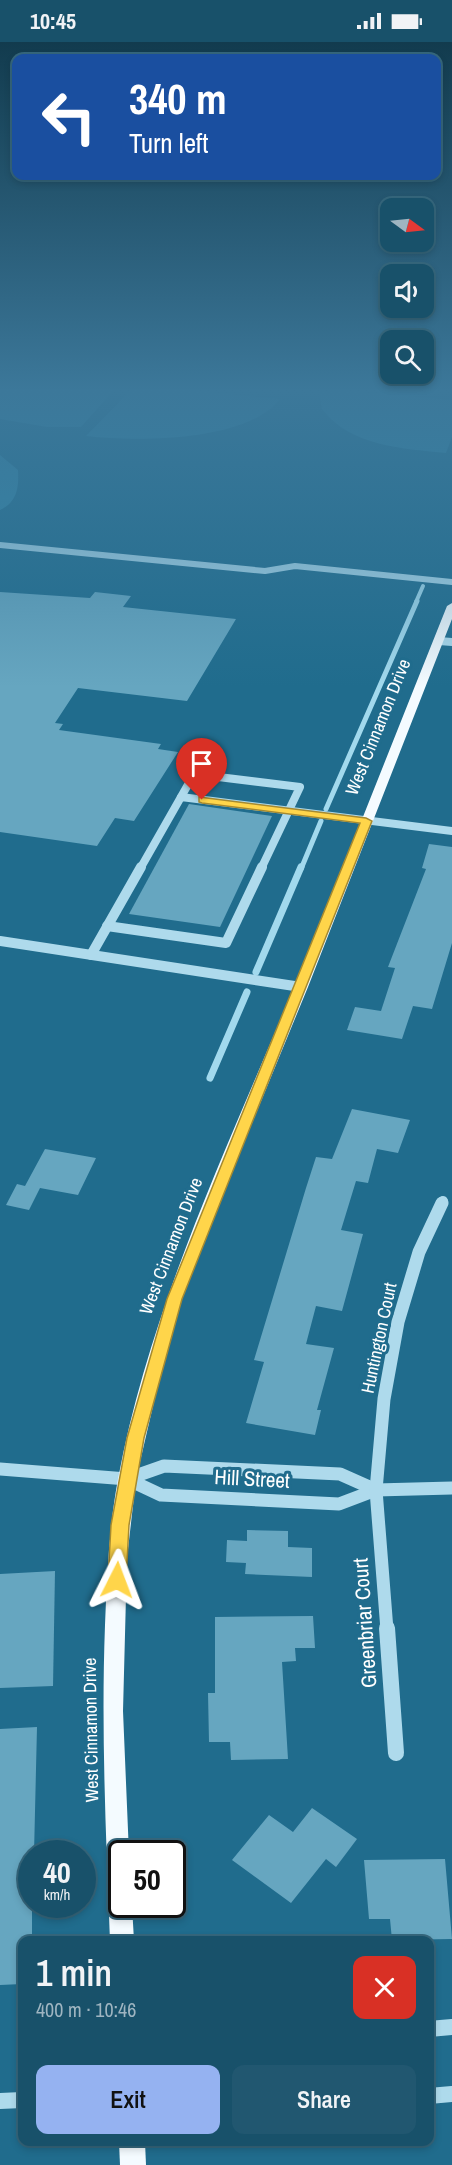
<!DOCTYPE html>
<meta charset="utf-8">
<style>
body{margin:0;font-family:"Archivo Narrow",sans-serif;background:#215770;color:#f1f3f6;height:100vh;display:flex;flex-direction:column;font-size:22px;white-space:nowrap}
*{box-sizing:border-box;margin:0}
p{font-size:20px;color:#9fb5c1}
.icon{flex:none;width:33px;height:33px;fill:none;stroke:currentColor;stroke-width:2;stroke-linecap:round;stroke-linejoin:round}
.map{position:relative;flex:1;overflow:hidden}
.sheet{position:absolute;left:18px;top:1894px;width:416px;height:210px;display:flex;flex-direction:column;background:#18516a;border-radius:12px;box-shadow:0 3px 9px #0003,0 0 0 2px #36687e}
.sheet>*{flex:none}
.hud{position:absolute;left:12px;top:12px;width:429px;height:126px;border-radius:12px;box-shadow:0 3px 9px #0003,0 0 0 2px #36687e;background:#1a4fa0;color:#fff;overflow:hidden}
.needle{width:39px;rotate:105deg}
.fabs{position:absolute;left:380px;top:156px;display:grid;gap:12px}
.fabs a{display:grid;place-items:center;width:54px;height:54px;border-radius:12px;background:#18516a;box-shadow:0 3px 9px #0003,0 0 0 2px #36687e;font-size:30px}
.speed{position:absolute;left:18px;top:1798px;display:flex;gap:12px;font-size:30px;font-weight:700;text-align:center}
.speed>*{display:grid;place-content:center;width:78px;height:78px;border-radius:50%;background:#18516a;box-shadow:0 3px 9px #0003,0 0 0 2px #36687e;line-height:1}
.speed small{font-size:15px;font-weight:400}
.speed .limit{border:3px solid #111;border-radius:9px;background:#fff;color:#111}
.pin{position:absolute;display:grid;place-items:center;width:51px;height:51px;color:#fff;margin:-62px -26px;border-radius:50% 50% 50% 0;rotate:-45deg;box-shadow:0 0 6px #0007}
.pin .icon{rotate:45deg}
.me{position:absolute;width:66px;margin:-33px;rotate:3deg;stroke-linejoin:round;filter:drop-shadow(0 0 4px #0008)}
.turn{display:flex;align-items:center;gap:21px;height:126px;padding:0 18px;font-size:27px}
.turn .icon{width:78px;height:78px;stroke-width:2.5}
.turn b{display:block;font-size:42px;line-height:51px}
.round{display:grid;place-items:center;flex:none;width:63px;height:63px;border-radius:12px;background:#215770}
.headline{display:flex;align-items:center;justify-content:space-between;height:102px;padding:0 18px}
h1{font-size:36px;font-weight:600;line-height:45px}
.button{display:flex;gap:12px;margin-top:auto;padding:12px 18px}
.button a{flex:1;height:69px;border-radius:12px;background:#95b2f1;color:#111;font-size:24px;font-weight:600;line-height:69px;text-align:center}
.button a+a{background:#215770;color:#f1f3f6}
.status{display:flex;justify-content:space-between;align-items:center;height:42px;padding:0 30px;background:#18516a;direction:ltr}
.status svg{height:16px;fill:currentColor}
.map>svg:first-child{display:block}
.green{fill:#3186a8}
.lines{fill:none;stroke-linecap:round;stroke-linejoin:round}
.stream-far2{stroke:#a2d9ed;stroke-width:4}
.stream-far1{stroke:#a2d9ed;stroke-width:5}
.stream{stroke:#a2d9ed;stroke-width:7}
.building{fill:#66a6c0}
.minor-far4{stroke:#aedaec;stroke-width:6}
.minor-far3{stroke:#aedaec;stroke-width:8}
.minor-far2{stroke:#aedaec;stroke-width:10}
.minor-far1{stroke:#aedaec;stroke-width:13}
.minor{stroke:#aedaec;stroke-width:16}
.major{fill:#f4fbff;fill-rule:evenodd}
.route{fill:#ffd54a;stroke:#a68a30;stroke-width:1.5}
.labels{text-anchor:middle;stroke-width:6;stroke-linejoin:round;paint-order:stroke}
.street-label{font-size:18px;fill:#fff;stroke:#206c8d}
.near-street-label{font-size:21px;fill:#fff;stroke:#206c8d}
</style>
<div class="status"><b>10:45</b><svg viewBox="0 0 49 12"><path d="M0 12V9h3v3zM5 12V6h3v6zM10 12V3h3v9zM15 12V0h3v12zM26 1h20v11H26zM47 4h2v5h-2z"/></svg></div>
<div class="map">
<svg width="452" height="2123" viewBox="0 0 452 2123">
<rect width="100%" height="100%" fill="#206c8d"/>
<g class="green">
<path d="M0,348H114L81,385H47L0,377Z"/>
<path d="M131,348H186L280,357C247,400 136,400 86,394Z"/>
<path d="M334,348L452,358V395L446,411C405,407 349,404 322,367L319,350Z"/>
<path d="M0,413L18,428C19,446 17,460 0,468Z"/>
</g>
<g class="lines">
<path class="stream-far2" d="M416,560L423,544"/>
<g class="stream-far1">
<path d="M326,767L417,559"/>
<path d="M301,827L321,779"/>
</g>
<g class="stream">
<path d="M256,930L301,825"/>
<path d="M210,1036L247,950"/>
</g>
</g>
<g class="building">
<path d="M0,550L90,556L95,550L131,554L123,565L236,577L187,659L78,646L55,681L63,682L59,688L161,702L158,707L178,710L134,779L115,776L97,804L0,790Z"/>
<path d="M189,762L272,774L220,885L129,872Z"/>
<path d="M429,802L452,805V901L432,967L413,964L402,997L347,988L355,965L381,969L395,926L388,925L426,827L422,826Z"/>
<path d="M352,1067L410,1078L398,1111L377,1107L368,1141L356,1139L341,1188L363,1192L342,1269L316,1264L306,1302L334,1306L317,1368H321L315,1393L246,1381L264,1320L254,1318L306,1146L316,1115L332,1117Z"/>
<path d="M45,1107L96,1116L78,1153L40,1146L29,1168L6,1163L17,1142L25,1144Z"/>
<path d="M247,1488L288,1489V1505L312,1506V1535L245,1532L246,1521L226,1520L227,1498L247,1499Z"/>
<path d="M55,1529L53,1644L0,1646V1532Z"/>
<path d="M313,1574L315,1606H295L296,1619L282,1620L288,1717L231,1718L230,1700H209L208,1651H215V1575Z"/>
<path d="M37,1685L34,1812H32V1899H22V1942L0,1943V1687Z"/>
<path d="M312,1766L357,1797L336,1825L326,1817L291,1861L232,1818L269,1773L293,1790Z"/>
<path d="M445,1817L452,1897L392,1898L390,1877H369L364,1818Z"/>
</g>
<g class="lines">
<path class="minor-far4" d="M0,503L265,529L295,524L452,540"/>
<g class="minor-far3">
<path d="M439,599L452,600"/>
<path d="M181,755L194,732L300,745L261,827"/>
<path d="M140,827L181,755L452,789"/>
</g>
<g class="minor-far2">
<path d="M107,884L226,901L262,825"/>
<path d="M0,899L301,945"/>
<path d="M91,913L141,825"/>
<path d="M441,1163L443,1159"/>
</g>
<g class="minor-far1">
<path d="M0,1427L127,1437L161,1453L339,1462L376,1448L452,1446"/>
<path d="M127,1437L164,1424L340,1432L376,1448"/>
<path d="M387,1588L376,1448L384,1357L398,1280L419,1210L442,1161"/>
</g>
<g class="minor">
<path d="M387,1586L396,1711"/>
<path d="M429,1987L452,1985"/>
<path d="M429,2054L452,2052"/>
<path d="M0,2059L22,2058"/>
</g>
<g class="major">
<path d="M452,561V577L308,945L208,1188L182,1257L160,1334L136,1437L127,1516L123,1669L129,1812H122V1863H132L134,1899H110C106,1794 101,1689 105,1583C107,1534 109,1485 118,1437C148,1277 216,1130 279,981C337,843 391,703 447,564Z"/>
<path d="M119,2100H145L146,2123H120Z"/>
</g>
</g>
<linearGradient id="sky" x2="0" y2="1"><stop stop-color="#123b4e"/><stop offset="0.54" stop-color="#3c789a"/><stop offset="1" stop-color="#3c789a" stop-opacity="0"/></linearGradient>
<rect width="452" height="645" fill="url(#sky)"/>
<path class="route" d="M199,755L366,776L372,779L182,1257L144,1396L129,1483L126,1538L123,1543L117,1545L110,1543L108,1538L111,1483L127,1396L167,1257L360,781L202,761L199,760Z"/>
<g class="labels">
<g class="street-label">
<text transform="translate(378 685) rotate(-68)" y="6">West Cinnamon Drive</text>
<text transform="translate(171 1204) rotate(-69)" y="6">West Cinnamon Drive</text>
<text transform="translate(379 1296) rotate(-78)" y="6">Huntington Court</text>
<text transform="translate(91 1688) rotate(-91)" y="6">West Cinnamon Drive</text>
</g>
<g class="near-street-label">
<text transform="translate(252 1437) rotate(3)" y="7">Hill Street</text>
<text transform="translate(365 1581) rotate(-94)" y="7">Greenbriar Court</text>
</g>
</g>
</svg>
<div class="fabs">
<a><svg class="needle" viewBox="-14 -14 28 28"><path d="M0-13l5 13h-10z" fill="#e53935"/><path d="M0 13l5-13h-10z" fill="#9fb5c1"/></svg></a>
<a><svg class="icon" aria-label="sound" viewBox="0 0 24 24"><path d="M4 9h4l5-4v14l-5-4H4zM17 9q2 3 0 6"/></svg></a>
<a><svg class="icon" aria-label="search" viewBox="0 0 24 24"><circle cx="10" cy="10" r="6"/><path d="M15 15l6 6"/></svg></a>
</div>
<div class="speed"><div>40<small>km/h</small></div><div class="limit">50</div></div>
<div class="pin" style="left:202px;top:758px;background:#d93025"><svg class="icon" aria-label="arrive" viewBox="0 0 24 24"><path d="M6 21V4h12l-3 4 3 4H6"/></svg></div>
<svg class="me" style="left:117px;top:1538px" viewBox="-20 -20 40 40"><path d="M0-17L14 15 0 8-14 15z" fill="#ffd54a" stroke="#fff" stroke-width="4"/></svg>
<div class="hud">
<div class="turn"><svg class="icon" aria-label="left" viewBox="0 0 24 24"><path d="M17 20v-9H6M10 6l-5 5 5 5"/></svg><div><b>340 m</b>Turn left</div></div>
</div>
<section class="sheet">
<div class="headline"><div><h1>1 min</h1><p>400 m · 10:46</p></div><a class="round" style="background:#d93025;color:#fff"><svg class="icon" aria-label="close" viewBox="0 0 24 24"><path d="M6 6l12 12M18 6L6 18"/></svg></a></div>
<div class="button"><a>Exit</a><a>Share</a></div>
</section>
</div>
